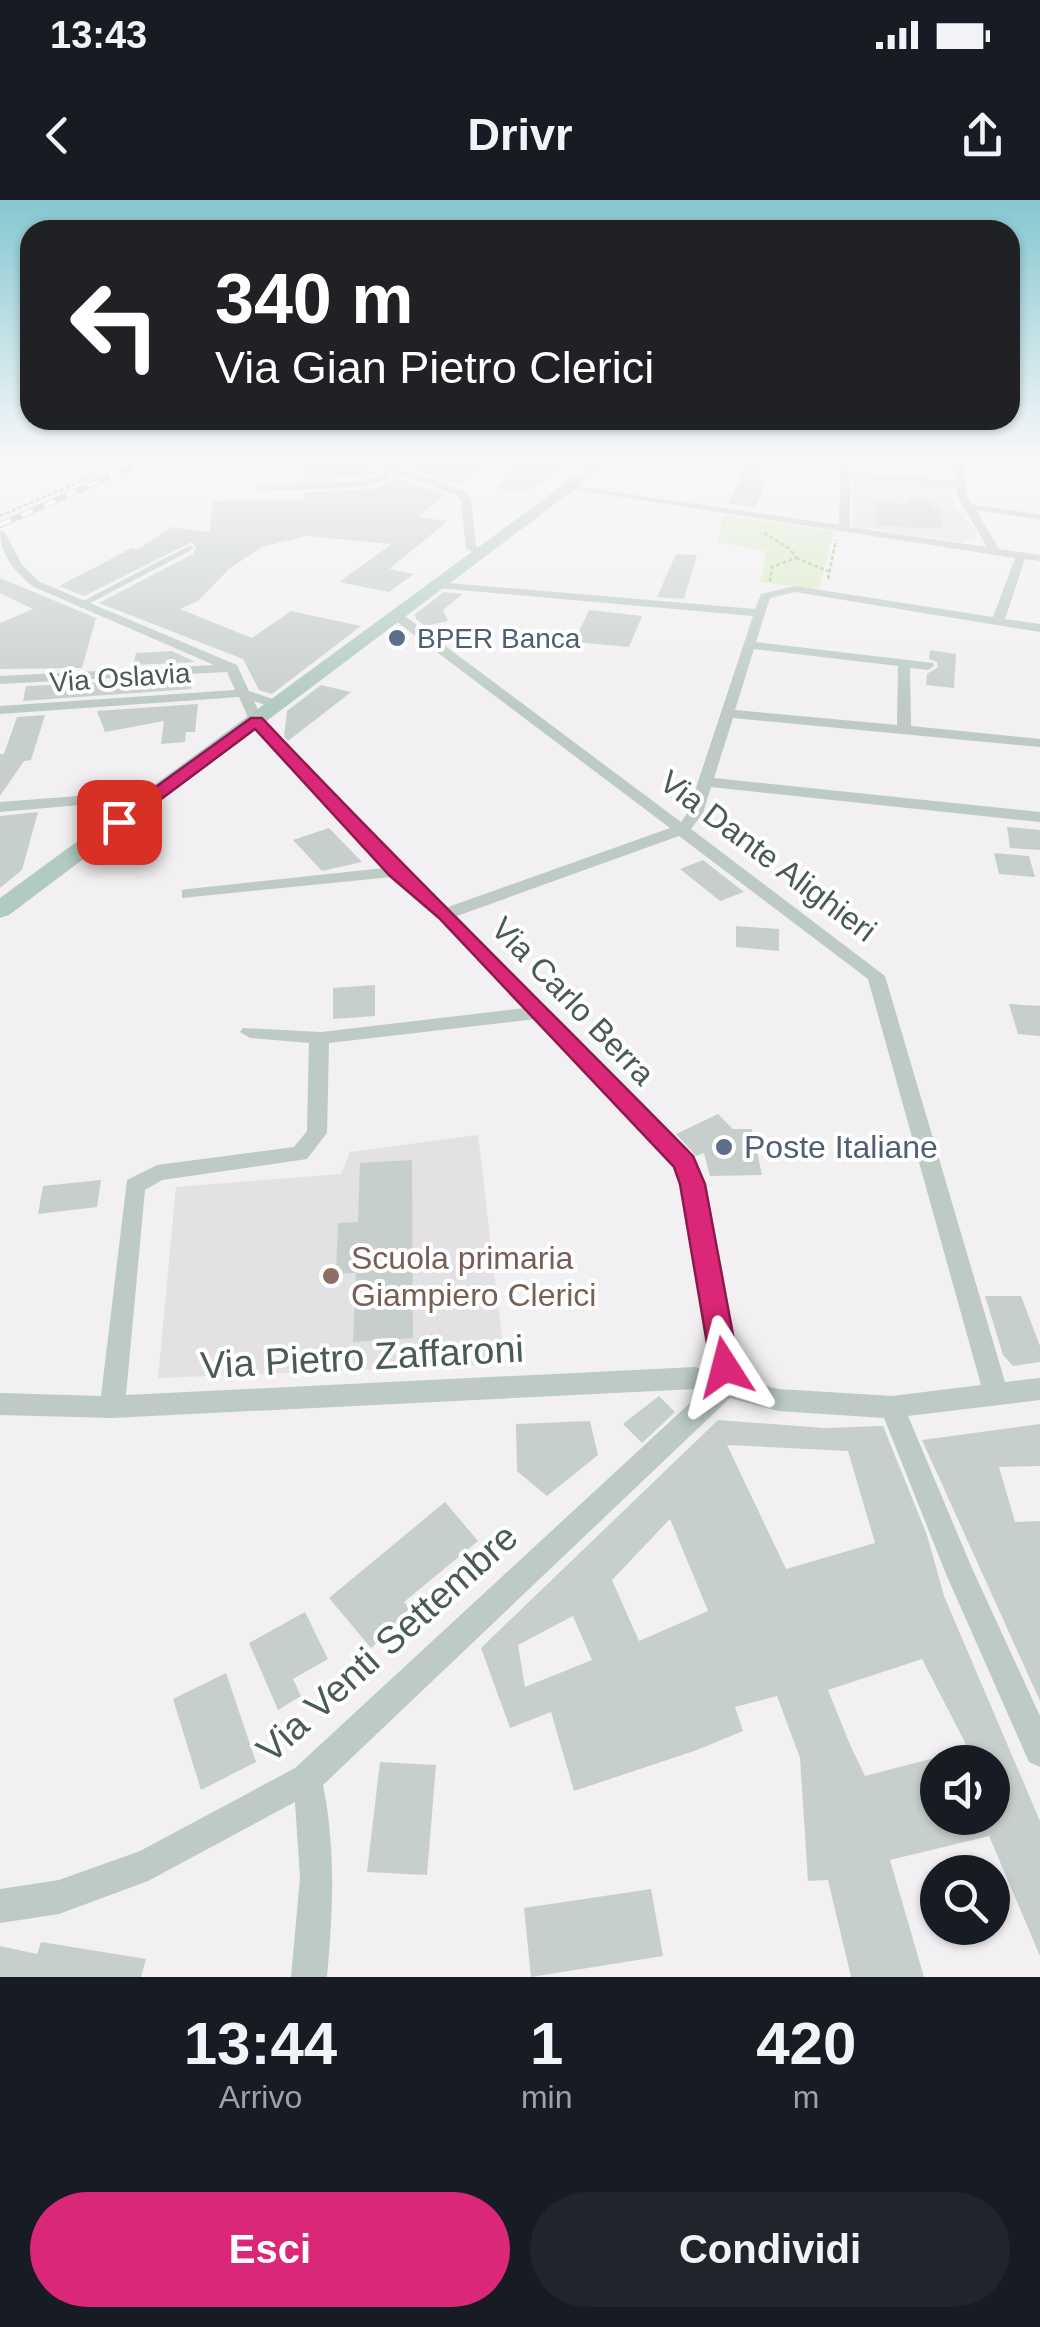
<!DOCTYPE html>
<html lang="it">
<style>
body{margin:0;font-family:Arial,sans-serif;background:#20242c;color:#f1f3f6;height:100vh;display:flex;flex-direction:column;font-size:38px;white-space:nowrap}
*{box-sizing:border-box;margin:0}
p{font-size:32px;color:#9ea1a6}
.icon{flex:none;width:55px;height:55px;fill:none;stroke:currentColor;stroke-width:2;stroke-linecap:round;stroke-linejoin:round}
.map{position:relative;height:1777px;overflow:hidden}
.panel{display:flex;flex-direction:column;background:#171b24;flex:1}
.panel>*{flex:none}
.banner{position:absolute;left:20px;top:20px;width:1000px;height:210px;border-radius:30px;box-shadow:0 2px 8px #0004;background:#202124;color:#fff;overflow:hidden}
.tools{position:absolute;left:920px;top:1545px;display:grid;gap:20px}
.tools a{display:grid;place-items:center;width:90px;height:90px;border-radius:50%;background:#171b24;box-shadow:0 2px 8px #0004;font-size:50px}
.pin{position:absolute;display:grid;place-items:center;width:85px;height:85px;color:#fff;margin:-42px;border-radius:20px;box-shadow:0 5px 15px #0006}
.me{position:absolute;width:110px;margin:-55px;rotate:351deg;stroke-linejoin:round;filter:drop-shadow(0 0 8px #0008)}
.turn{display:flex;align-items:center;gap:35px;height:210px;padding:0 30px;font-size:45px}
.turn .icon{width:130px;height:130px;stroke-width:2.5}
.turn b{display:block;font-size:70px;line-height:85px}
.eta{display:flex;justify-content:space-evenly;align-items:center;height:170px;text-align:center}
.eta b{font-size:60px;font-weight:600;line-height:70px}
.button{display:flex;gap:20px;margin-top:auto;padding:20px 30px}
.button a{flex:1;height:115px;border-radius:60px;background:#db2777;color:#fff;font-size:40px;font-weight:600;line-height:115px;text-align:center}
.button a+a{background:#20242c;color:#f1f3f6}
.status{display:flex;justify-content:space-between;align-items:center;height:70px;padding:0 50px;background:#171b24;direction:ltr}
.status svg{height:28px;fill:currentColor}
header{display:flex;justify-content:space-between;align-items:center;height:130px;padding:0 30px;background:#171b24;font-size:45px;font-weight:600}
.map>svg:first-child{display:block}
.education{fill:#e3e1e3}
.green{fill:#d7ebc3}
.building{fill:#c7cfcd;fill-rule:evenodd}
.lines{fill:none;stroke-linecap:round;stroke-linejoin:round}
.path{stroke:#9ac67e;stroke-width:2.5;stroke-dasharray:4 2.5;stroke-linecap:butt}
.service{stroke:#bdcbc4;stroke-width:5}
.minor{fill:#bdcbc4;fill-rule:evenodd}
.primary{fill:#b2cbc1;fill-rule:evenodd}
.rail-casing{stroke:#b2b9b7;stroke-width:6}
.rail{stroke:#fff;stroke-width:4;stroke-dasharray:12;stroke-linecap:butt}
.route{fill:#db2777;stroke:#8e194d;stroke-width:2.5}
.service-dot{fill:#5c6f8a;stroke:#fff;stroke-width:4}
.education-dot{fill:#8d6e63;stroke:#fff;stroke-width:4}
.labels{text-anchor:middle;stroke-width:8;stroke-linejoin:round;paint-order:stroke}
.far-service-label{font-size:28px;fill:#4e5e75;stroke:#fff;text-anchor:start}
.far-street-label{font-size:28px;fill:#495b54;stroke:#fff}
.street-label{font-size:32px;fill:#495b54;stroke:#fff}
.service-label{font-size:32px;fill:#4e5e75;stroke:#fff;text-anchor:start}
.education-label{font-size:32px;fill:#785e54;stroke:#fff;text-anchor:start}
.near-street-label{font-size:38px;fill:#495b54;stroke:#fff}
</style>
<div class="status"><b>13:43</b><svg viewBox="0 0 49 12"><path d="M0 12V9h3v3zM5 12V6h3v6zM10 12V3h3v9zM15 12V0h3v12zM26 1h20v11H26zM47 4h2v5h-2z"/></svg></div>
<header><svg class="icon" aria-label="back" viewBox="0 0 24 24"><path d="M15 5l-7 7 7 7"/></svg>Drivr<svg class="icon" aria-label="share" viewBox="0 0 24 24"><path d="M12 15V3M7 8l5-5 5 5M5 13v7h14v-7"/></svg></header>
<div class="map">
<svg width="1040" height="1777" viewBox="0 0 1040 1777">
<rect width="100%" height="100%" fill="#f2f0f2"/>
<g class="education">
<path d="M853,277L951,286L954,306L977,333L976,338L962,342L853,326Z"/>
<path d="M478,935L505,1164L158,1178L176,987L341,974L350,952Z"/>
</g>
<path class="green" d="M723,315L834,331L819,389L760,382L766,351L717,342Z"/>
<g class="building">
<path d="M419,258H443L489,260L458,285L412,269Z"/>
<path d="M367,259L374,274L304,280L307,261Z"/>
<path d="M516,262L562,266L526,292L498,288Z"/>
<path d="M749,262L759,265L762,291L755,307L728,304Z"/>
<path d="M394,277L445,295L418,317L448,321L389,369L414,374L389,392L339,382L392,344L306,336L262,347L229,369L198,401L180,409L252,438L291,411L361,426L272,494L259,490L243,459L99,403L193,354L196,347L192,342L84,396L59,386L132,348L138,349L172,327L209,332L213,301L305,299L304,293L380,288Z"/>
<path d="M907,299L932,301L933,308L940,309L942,329L875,326L876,302L907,304Z"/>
<path d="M676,354L697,355L684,399L657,397Z"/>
<path d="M0,378L96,418L82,468L0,469V423L33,409L0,393Z"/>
<path d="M444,392L463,394L443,410L448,421L425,426L416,419L415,414Z"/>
<path d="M589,410L642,416L629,447L574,442Z"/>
<path d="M930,450L956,454L954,488L926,485L927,474L938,467L937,462L929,459Z"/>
<path d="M172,451L195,462L133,465L136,453Z"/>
<path d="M193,478L191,489L23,501L26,486Z"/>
<path d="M321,485L351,492L288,541L284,537L287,511Z"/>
<path d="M198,504L195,532H186L185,542L161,544L164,521L105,532L97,511Z"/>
<path d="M45,515L31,560L24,561L0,596V554H4L17,517Z"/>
<path d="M38,612L22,670L0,688V616Z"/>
<path d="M1007,627L1040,630V650L1010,648Z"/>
<path d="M329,628L362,662L322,671L293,640Z"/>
<path d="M994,653L1029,656L1035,677L999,674Z"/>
<path d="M703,660L744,692L720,701L680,669Z"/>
<path d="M736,726L779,729V751L736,747Z"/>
<path d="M375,785V816L333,819V788Z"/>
<path d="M1009,804L1040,806V836L1018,834Z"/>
<path d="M718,914L733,929H752L762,975L710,976L704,953L696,956L676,934Z"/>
<path d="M412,960L413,1138L353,1142L356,1073L336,1074L338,1023L358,1022L360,963Z"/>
<path d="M101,980L97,1007L38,1014L43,986Z"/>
<path d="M985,1096H1021L1040,1146V1162L1013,1166L1003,1155Z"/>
<path d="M659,1196L675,1212L642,1243L623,1224Z"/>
<path d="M718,1220L824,1228L883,1226L927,1335L944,1396L1040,1621V1756L989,1636L890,1660L924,1777H851L828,1680L808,1681L800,1558L777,1496L735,1507L743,1531L697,1550L574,1591L551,1512L510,1528L481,1448ZM727,1245L848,1251L875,1343L786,1369ZM670,1319L708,1411L639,1441L612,1380ZM573,1416L592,1460L525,1487L518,1445ZM922,1459L975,1562H992V1618H938V1557L865,1576L851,1547L828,1490Z"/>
<path d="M590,1221L598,1255L547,1296L517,1271L516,1224Z"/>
<path d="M1040,1224V1266L999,1267L1015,1322L1040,1321V1501L922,1240Z"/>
<path d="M445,1302L478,1341L404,1402L413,1411L371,1448L329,1398Z"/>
<path d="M305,1412L328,1459L293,1479L301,1496L278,1510L249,1443Z"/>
<path d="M226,1473L256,1562L201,1590L173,1499Z"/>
<path d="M380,1562L436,1565L427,1675L367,1672Z"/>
<path d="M651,1689L663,1756L531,1777L524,1708Z"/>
<path d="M41,1742L146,1759L141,1777H0V1746L37,1754Z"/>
</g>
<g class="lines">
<g class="path">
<path d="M0,316L135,258"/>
<path d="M764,333L790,349L796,358L772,367L770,381"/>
<path d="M796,358L828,371"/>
<path d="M828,379L836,340"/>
</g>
<g class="service">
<path d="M754,258L846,263"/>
<path d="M845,274L960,284"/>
<path d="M965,306L1040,317"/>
<path d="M81,405L190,348"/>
</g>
<g class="minor">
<path d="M388,258H396L393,266L464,291L471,299L476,347L484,350V354L466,349L461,300L456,295L391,271L385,281L361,287L261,291L256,288L261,285L361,281L378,277Z"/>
<path d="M841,258H851L849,327L987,347L957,295L954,258H963L967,295L999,349L1040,355V361L1025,359L1005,419L1040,424V432L795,392L770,398L756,442L933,463L934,466L928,470L910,468L911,526L1040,539V547L733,518L714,578L1040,612V622L711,587L703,613L691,629L885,776L1005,1182L1040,1178V1200L908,1216L971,1366L1040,1516V1567L1029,1562L946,1374L884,1218L778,1211L730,1198L323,1585C336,1649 333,1712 327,1777H291L300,1678L295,1602L148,1681L59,1714L0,1723V1689L59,1680L140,1651L295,1568L703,1191L695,1189L112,1218L0,1215V1193L101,1196L127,980L157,965L294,947L307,931L309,843L250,838L240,832L243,828L321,832L526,808L440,718L392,677L182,698V690L188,689L384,668L251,524L239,497L0,514V506L235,490L227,472L0,484V476L214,465L32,386C14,370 0,355 0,330L5,333L22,365L40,382L237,465L249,491L282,502L284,505L277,509L254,501L262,519L402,669L448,707L670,628L393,419V413H401L681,622L688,612L753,416L438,388L432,385L438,382L755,409L761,394L795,386L993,417L1015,358L563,288L568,285L839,325ZM754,449L898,466L897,525L735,510ZM679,636L868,779L981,1185L892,1196L778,1189L737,1178L726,1095L703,984L692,956L457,716ZM536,819L675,966C698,1030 703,1104 712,1172L695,1167L126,1195L145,990L162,980L307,959L327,933L329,843Z"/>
<path d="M156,590L164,595L161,598L0,612V602Z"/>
</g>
<path class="primary" d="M600,258H616L9,715L0,718V698Z"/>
<g class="rail-casing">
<path id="rail" d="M0,325L152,258"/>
</g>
<use href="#rail" class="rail"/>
</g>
<linearGradient id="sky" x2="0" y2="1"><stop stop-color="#86c7d0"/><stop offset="0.51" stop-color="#f9f8f9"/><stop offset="1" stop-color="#f9f8f9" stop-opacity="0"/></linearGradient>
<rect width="1040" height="506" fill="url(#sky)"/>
<path class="route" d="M251,518H262C402,667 549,809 693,956L705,984L739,1167L735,1175L725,1179L715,1175L711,1167L680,984L674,967L439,718L390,676L255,529L125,626H113V618Z"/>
<g class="service-dot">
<circle cx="397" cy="438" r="10"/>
<circle cx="724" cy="947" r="10"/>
</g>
<circle class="education-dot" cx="331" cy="1076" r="10"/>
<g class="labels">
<g class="far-service-label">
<text x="417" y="448">BPER Banca</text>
</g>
<g class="far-street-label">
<text transform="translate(120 477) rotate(-4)" y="10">Via Oslavia</text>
</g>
<g class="street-label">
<text transform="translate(768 656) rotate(37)" y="11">Via Dante Alighieri</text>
<text transform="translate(573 801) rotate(46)" y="11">Via Carlo Berra</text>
</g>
<g class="service-label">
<text x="744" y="958">Poste Italiane</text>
</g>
<g class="education-label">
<text x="351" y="1069">Scuola primaria<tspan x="351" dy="37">Giampiero Clerici</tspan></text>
</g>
<g class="near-street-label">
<text transform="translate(362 1157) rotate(-3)" y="13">Via Pietro Zaffaroni</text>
<text transform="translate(387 1443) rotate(-42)" y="13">Via Venti Settembre</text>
</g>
</g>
</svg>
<div class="tools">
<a><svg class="icon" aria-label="sound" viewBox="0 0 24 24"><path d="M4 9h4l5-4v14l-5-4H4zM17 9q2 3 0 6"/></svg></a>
<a><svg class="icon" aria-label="search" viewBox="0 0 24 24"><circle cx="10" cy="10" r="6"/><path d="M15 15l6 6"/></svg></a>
</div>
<div class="pin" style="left:119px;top:622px;background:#d93025"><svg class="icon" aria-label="arrive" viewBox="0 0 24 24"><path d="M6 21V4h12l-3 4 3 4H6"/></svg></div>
<svg class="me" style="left:725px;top:1167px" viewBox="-20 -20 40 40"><path d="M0-17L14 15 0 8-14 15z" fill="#db2777" stroke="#fff" stroke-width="4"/></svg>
<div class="banner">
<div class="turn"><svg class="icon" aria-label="left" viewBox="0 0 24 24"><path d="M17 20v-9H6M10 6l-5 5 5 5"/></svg><div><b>340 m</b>Via Gian Pietro Clerici</div></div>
</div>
</div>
<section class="panel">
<div class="eta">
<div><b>13:44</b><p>Arrivo</p></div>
<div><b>1</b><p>min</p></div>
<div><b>420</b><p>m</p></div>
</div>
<div class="button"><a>Esci</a><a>Condividi</a></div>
</section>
